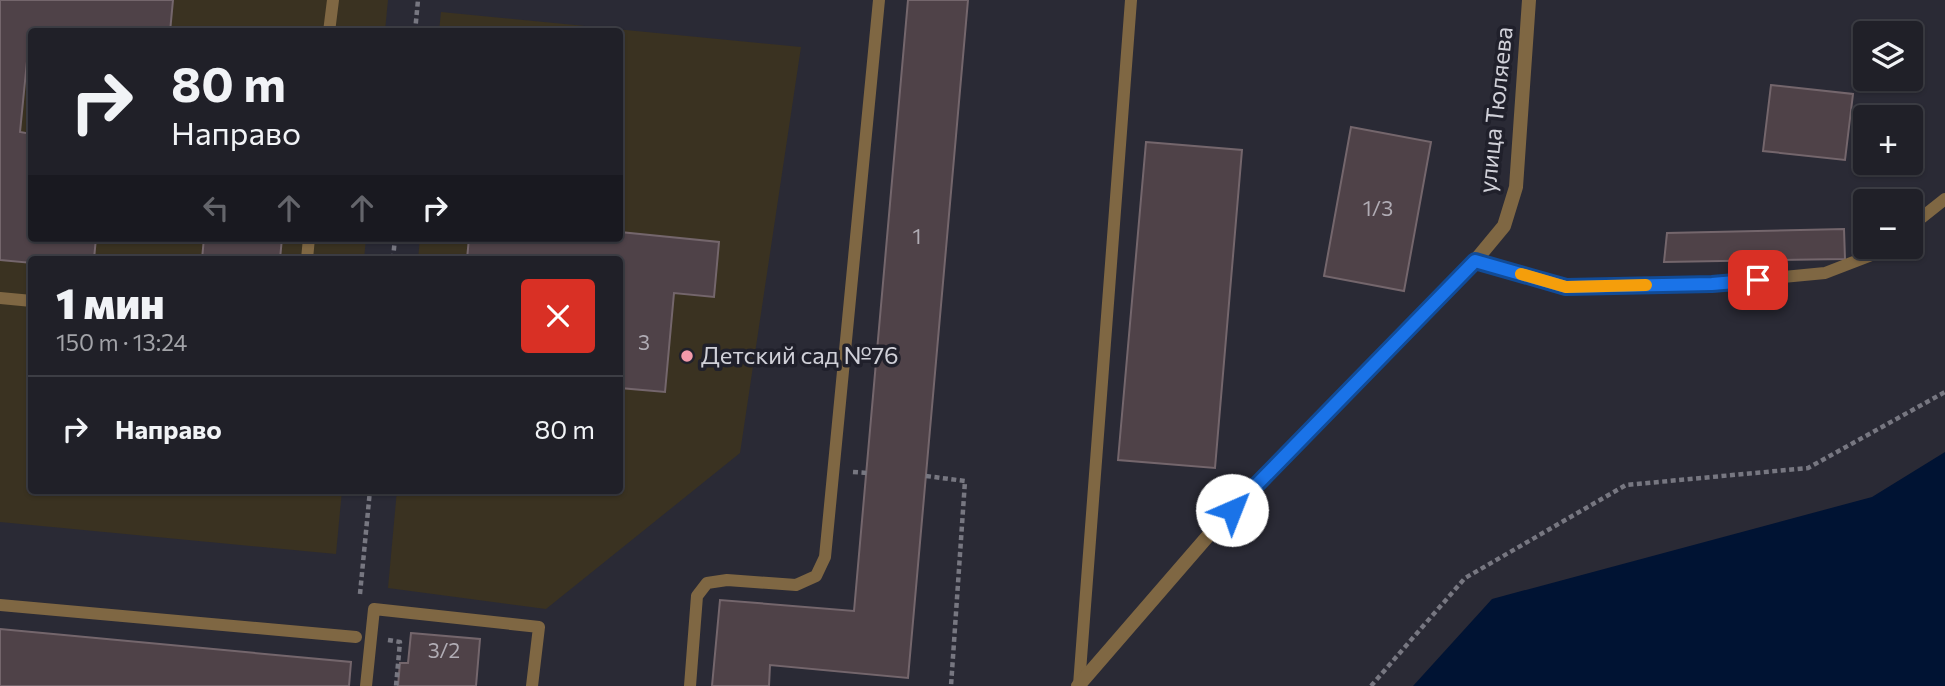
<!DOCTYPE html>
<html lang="ru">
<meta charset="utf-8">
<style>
body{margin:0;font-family:Commissioner,sans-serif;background:#2d2d34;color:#f1f3f6;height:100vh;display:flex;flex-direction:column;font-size:26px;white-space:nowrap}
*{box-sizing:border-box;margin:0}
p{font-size:23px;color:#a2a3a8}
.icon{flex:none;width:38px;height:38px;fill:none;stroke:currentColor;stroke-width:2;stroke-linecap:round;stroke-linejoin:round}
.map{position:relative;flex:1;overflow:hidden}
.side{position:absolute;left:28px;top:256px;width:595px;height:238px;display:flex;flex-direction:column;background:#202028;border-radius:7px;box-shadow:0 2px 5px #0004,0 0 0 2px #3d3e45}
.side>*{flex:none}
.hud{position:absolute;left:28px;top:28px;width:595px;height:214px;border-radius:7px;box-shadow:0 2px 5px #0004,0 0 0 2px #3d3e45;background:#202028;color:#f1f3f6;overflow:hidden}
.tools{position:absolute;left:1853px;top:21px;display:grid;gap:14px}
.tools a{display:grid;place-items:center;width:70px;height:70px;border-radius:7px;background:#202028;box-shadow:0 2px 5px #0004,0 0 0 2px #3d3e45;font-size:35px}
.pin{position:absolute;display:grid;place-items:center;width:60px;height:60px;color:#fff;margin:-30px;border-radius:14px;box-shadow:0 4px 10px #0006}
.me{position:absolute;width:77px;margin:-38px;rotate:44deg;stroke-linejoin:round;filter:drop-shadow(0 0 5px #0008)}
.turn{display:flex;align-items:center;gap:24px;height:147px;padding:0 28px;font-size:32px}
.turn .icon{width:91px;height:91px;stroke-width:2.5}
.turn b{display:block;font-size:49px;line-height:60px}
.lanes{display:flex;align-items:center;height:66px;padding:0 28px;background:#0003;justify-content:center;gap:35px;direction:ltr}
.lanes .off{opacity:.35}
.round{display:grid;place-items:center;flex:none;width:74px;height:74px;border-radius:7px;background:#2d2d34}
.headline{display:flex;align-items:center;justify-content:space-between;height:119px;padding:0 28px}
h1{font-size:42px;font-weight:800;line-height:52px}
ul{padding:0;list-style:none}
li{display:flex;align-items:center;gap:21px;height:105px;padding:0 28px;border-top:2px solid #3d3e45}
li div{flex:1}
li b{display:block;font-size:26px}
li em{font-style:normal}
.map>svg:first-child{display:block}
.education{fill:#3a3221}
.water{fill:#001333}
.building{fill:#4f4248;stroke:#74666c;stroke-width:2}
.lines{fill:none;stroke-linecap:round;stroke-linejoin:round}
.path{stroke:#777781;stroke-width:4.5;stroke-dasharray:5 3.5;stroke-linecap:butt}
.service{stroke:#7f6743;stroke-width:12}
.tertiary{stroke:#7f6743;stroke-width:14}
.route-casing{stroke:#114b97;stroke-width:18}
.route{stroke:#1a73e8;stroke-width:12}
.slow{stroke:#f59e0b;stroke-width:12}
.poi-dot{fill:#f39aab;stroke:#20202b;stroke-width:2.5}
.labels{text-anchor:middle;stroke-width:7;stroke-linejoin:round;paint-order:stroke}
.number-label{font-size:21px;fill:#b0acb4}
.street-label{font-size:24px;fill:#d0d0d8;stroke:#20202b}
.poi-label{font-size:24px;fill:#d0d0d8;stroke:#20202b;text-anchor:start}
</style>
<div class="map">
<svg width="1945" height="686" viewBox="0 0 1945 686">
<rect width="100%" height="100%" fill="#2a2a35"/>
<g class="education">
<path d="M0,0H388L385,31L32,32V238H366L364,259H32V490H342L336,554L0,522Z"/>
<path d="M441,12L801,47L740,453L546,609L388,588L397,490H620V259H418L420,238H620V32L439,31Z"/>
</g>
<path class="water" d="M1945,452V686H1413L1492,599L1872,497Z"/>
<g class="building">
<path d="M0,0H173L170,32L30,31L20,132L32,134V238H96L94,259H32V263L0,260Z"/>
<path d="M908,0H968L908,678L770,665L769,686H712L720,600L854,611Z"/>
<path d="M1771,85L1853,94L1845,160L1763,151Z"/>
<path d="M1351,127L1431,142L1404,291L1324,276Z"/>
<path d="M1146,142L1242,150L1215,468L1118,460Z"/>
<path d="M1844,229L1845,259L1664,262L1667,233Z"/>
<path d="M620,232L719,242L714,297L674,293L665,392L620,388V259H467L469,238H620Z"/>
<path d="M204,238L226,240L227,238H282L280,259H202Z"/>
<path d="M0,629L351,662L349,686H0Z"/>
<path d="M411,633L480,639L476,686H398L400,663H408Z"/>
</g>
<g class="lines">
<g class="path">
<path d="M415,32L418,0"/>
<path d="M393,259L395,238"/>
<path d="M853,472L867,473"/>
<path d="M926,476L965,481L951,686"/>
<path d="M360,594L370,490"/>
<path d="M388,640L400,642L396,686"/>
<path d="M1371,686L1465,578L1626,485L1808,468L1945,392"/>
</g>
<g class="service">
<path d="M329,32L333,0"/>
<path d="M1911,226L1945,199"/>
<path d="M307,259L309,238"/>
<path d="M1475,261L1566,287L1712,284L1825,273L1877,253L1886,247"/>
<path d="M0,298L32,301"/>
<path d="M0,605L356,637"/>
<path d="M1079,685L1131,0"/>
<path d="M366,686L374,609L539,627L532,686"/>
<path d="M690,686L697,596L707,583L727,580L796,585L816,576L825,557L879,0"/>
</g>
<path class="tertiary" d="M1078,686L1214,529L1475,261L1504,226L1516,187L1529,0"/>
</g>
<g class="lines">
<g class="route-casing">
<path id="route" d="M1232,510L1475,261L1566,287L1712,284L1758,280"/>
</g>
<use href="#route" class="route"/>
<path class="slow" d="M1521,274L1566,287L1646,285"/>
</g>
<circle class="poi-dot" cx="687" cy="356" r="7"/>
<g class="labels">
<g class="number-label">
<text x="1378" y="216">1/3</text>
<text x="917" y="244">1</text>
<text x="644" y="350">3</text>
<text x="444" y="658">3/2</text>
</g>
<g class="street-label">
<text transform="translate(1496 110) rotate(-84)" y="8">улица Тюляева</text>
</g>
<g class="poi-label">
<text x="701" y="364">Детский сад №76</text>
</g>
</g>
</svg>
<div class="tools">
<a><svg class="icon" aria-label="layers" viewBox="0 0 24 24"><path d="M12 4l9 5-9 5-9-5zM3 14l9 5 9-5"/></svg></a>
<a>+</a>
<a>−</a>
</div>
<div class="pin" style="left:1758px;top:280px;background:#d93025"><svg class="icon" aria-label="arrive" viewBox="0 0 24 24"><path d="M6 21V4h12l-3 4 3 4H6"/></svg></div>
<svg class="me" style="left:1232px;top:510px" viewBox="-20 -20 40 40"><circle r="19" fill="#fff"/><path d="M0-13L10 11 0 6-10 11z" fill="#1a73e8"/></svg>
<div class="hud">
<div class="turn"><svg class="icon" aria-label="right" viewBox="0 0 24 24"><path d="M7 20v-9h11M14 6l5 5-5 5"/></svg><div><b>80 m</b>Направо</div></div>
<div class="lanes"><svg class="icon off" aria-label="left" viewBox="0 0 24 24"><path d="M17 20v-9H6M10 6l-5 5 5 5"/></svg><svg class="icon off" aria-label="ahead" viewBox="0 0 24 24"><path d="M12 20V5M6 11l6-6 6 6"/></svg><svg class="icon off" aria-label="ahead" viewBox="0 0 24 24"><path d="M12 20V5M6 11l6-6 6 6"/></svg><svg class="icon" aria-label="right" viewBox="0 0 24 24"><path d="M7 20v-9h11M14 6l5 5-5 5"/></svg></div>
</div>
<section class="side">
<div class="headline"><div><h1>1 мин</h1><p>150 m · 13:24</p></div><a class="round" style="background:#d93025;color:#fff"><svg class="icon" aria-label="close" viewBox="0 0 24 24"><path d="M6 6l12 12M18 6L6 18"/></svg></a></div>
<ul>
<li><svg class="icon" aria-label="right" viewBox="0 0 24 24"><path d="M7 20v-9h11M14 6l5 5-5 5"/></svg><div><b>Направо</b></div><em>80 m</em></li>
</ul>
</section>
</div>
